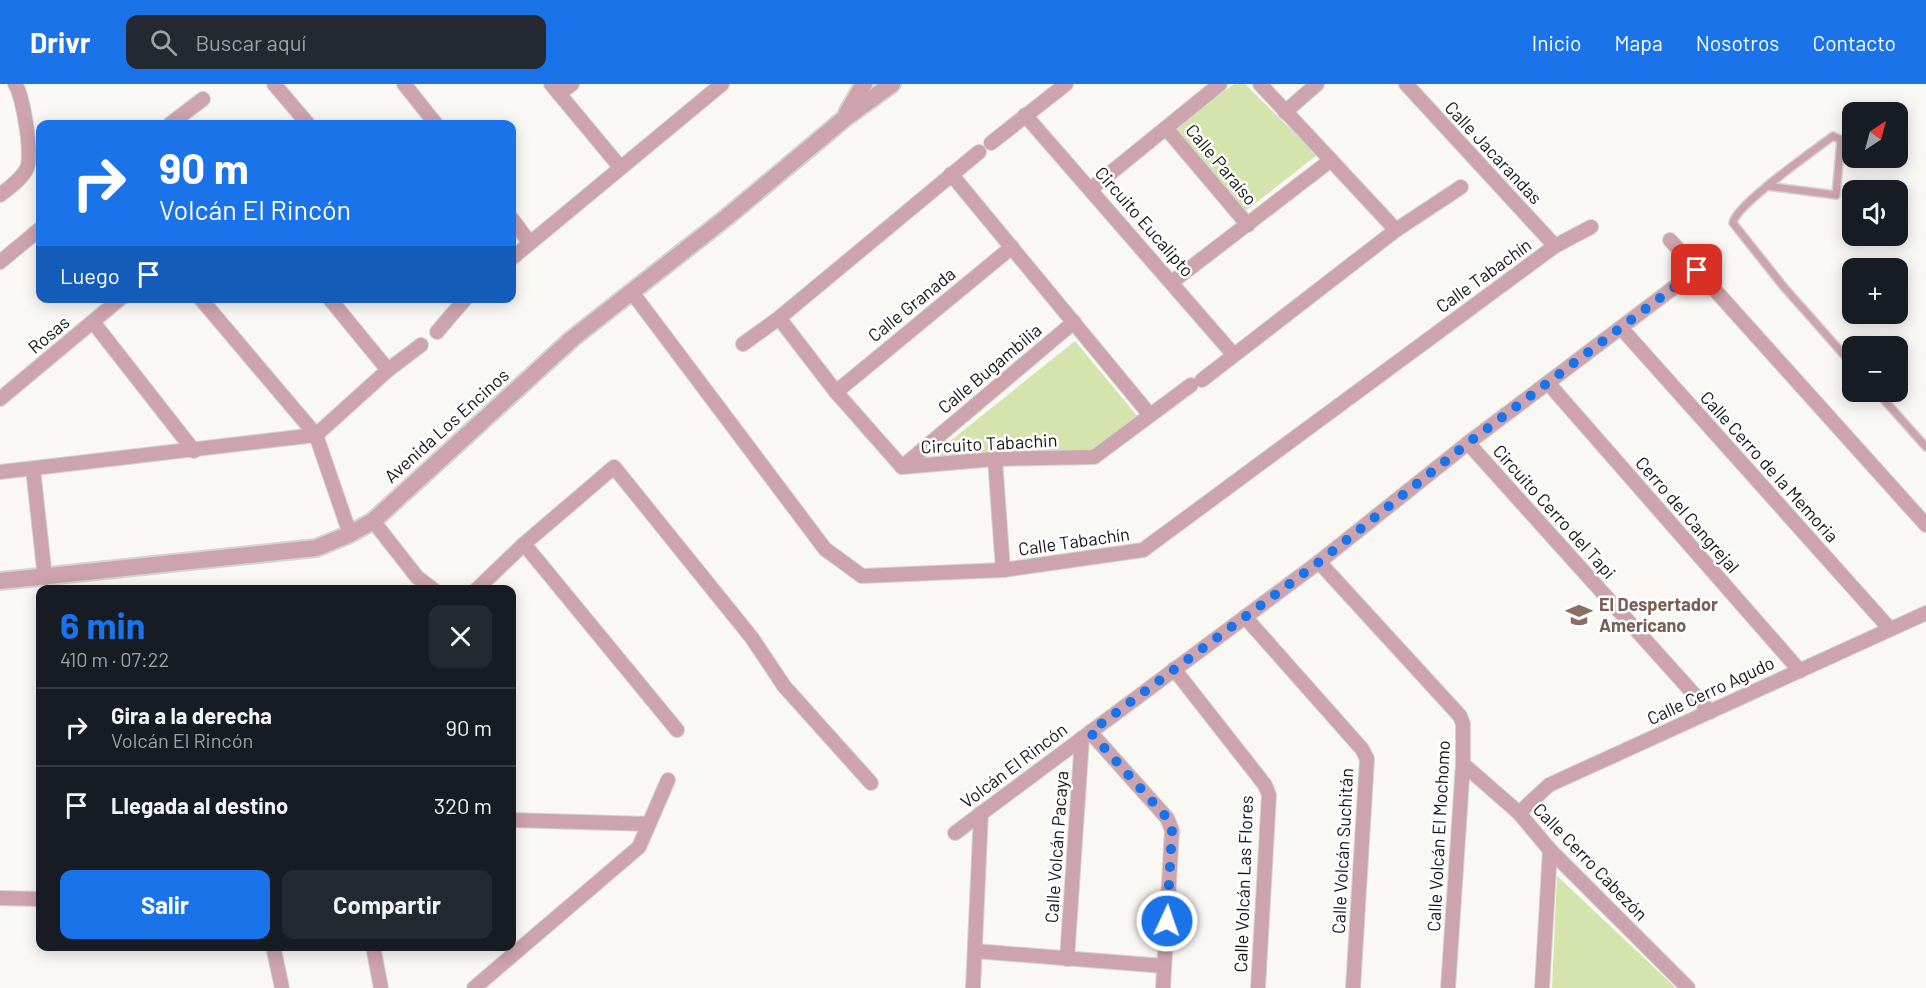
<!DOCTYPE html>
<html lang="es">
<meta charset="utf-8">
<style>
body{margin:0;font-family:Barlow,sans-serif;background:#242831;color:#f1f3f6;height:100vh;display:flex;flex-direction:column;font-size:22px;white-space:nowrap}
*{box-sizing:border-box;margin:0}
p{font-size:20px;color:#9ea1a6}
.icon{flex:none;width:33px;height:33px;fill:none;stroke:currentColor;stroke-width:2;stroke-linecap:round;stroke-linejoin:round}
.map{position:relative;flex:1;overflow:hidden}
.sheet{position:absolute;left:36px;top:501px;width:480px;height:366px;display:flex;flex-direction:column;background:#171b24;border-radius:12px;box-shadow:0 3px 15px #0003}
.sheet>*{flex:none}
.hud{position:absolute;left:36px;top:36px;width:480px;height:183px;border-radius:12px;box-shadow:0 3px 15px #0003;background:#1a73e8;color:#fff;overflow:hidden}
.needle{width:39px;rotate:36deg}
.controls{position:absolute;left:1842px;top:18px;display:grid;gap:12px}
.controls a{display:grid;place-items:center;width:66px;height:66px;border-radius:12px;background:#171b24;box-shadow:0 3px 15px #0003;font-size:30px}
.pin{position:absolute;display:grid;place-items:center;width:51px;height:51px;color:#fff;margin:-26px;border-radius:12px;box-shadow:0 3px 9px #0006}
.me{position:absolute;width:66px;margin:-33px;rotate:3deg;stroke-linejoin:round;filter:drop-shadow(0 0 4px #0008)}
.turn{display:flex;align-items:center;gap:21px;height:126px;padding:0 24px;font-size:27px}
.turn .icon{width:78px;height:78px;stroke-width:2.5}
.turn b{display:block;font-size:42px;line-height:51px}
.then{display:flex;align-items:center;height:57px;padding:0 24px;background:#0003;gap:12px;font-size:22px}
.round{display:grid;place-items:center;flex:none;width:63px;height:63px;border-radius:12px;background:#242831}
.overview{display:flex;align-items:center;justify-content:space-between;height:102px;padding:0 24px}
h1{font-size:36px;font-weight:700;line-height:45px;color:#1a73e8}
.action{display:flex;gap:12px;margin-top:auto;padding:12px 24px}
.action a{flex:1;height:69px;border-radius:12px;background:#1a73e8;color:#fff;font-size:24px;font-weight:700;line-height:69px;text-align:center}
.action a+a{background:#242831;color:#f1f3f6}
ul{padding:0;list-style:none}
li{display:flex;align-items:center;gap:18px;height:78px;padding:0 24px;border-top:2px solid #363941}
li div{flex:1}
li b{display:block;font-size:22px}
li em{font-style:normal}
header{display:flex;align-items:center;gap:36px;box-sizing:border-box;height:84px;padding:0 30px;background:#1a73e8;color:#fff}
header strong{font-size:28px}
nav{display:flex;gap:33px;margin-inline-start:auto;font-size:21px}
.search{width:420px;height:54px;background:#242831;display:flex;align-items:center;gap:15px;box-sizing:border-box;padding:0 21px;border-radius:12px;color:#9ea1a6;font-size:22px}
.map>svg:first-child{display:block}
.green{fill:#d5e4ac}
.lines{fill:none;stroke-linecap:round;stroke-linejoin:round}
.service-casing{stroke:#d4d4d0;stroke-width:10}
.minor-casing{stroke:#d4d4d0;stroke-width:16}
.tertiary-casing{stroke:#d4d4d0;stroke-width:20}
.service{stroke:#cda3ad;stroke-width:7}
.minor{stroke:#cda3ad;stroke-width:14}
.tertiary{stroke:#cda3ad;stroke-width:16}
.route{stroke:#1a73e8;stroke-width:10;stroke-dasharray:0 18}
.labels{text-anchor:middle;stroke-width:5;stroke-linejoin:round;paint-order:stroke}
.street-label{font-size:18px;fill:#141413;stroke:#fff}
.education-label{font-size:18px;font-weight:bold;fill:#785e54;stroke:#fff;text-anchor:start}
</style>
<header>
<strong>Drivr</strong>
<div class="search"><svg class="icon" aria-label="search" viewBox="0 0 24 24"><circle cx="10" cy="10" r="6"/><path d="M15 15l6 6"/></svg>Buscar aquí</div>
<nav><a>Inicio</a><a>Mapa</a><a>Nosotros</a><a>Contacto</a></nav>
</header>
<div class="map">
<svg width="1926" height="904" viewBox="0 0 1926 904">
<rect width="100%" height="100%" fill="#f9f8f4"/>
<g class="green">
<path d="M1234,0H1245L1317,71L1243,129L1174,45Z"/>
<path d="M1075,257L1138,333L1090,370L941,377L939,366Z"/>
<path d="M1557,792L1676,904H1552Z"/>
</g>
<g class="lines">
<g class="service-casing">
<g id="service">
<path d="M1767,102L1836,111L1841,56L1833,52C1815,66 1735,121 1733,139L1783,202L1852,280"/>
<path d="M1877,308L1926,363"/>
</g>
</g>
<g class="minor-casing">
<g id="minor">
<path d="M274,0L308,40"/>
<path d="M404,0L436,40"/>
<path d="M551,0L620,83"/>
<path d="M1260,0L1396,146"/>
<path d="M1406,0L1555,162"/>
<path d="M559,10L572,0"/>
<path d="M1285,28L1317,0"/>
<path d="M1025,31L1233,270"/>
<path d="M170,40L203,15"/>
<path d="M1166,44L1248,141"/>
<path d="M991,59L1066,0"/>
<path d="M951,90L1150,331"/>
<path d="M1092,104L1220,0"/>
<path d="M0,111C9,104 22,95 27,84C33,72 23,11 15,0"/>
<path d="M512,135L529,158"/>
<path d="M1670,156L1926,441"/>
<path d="M512,174L722,0"/>
<path d="M0,178L40,145"/>
<path d="M1172,198L1331,76"/>
<path d="M631,207L825,465L862,492L1003,486L1143,466L1555,162L1591,143"/>
<path d="M200,214L316,351L350,450"/>
<path d="M779,234L836,308L902,383"/>
<path d="M93,238L194,367"/>
<path d="M1622,245L1890,545"/>
<path d="M437,248L466,214"/>
<path d="M743,260L779,234L979,68"/>
<path d="M388,286L421,261"/>
<path d="M1202,296L1396,146L1461,103"/>
<path d="M1548,299L1800,587"/>
<path d="M836,308L1012,163"/>
<path d="M0,315L121,214"/>
<path d="M1468,359L1710,628"/>
<path d="M995,375L1003,486"/>
<path d="M902,383L995,375L1094,373L1191,301"/>
<path d="M902,383L1074,238"/>
<path d="M33,385L45,494"/>
<path d="M0,388L316,351L388,286L329,214"/>
<path d="M373,437L417,493L434,506"/>
<path d="M524,460L677,646"/>
<path d="M1319,478L1460,632L1463,640V680L1448,904"/>
<path d="M476,506L524,460L614,383L752,554L784,602L871,699"/>
<path d="M1245,533L1362,665L1367,675L1353,904"/>
<path d="M1174,585L1265,701L1269,711L1258,904"/>
<path d="M1090,648L1167,734L1172,746L1163,904"/>
<path d="M1463,680L1519,729L1550,766L1688,904"/>
<path d="M1519,729L1549,701L1926,529"/>
<path d="M512,736L649,740"/>
<path d="M955,749L1319,478L1468,359L1697,186"/>
<path d="M0,814L40,815"/>
<path d="M273,862L282,904"/>
<path d="M373,862L381,904"/>
<path d="M975,867L1164,882"/>
<path d="M1067,875L1082,654"/>
<path d="M474,904L639,763L668,696"/>
<path d="M973,904L981,729"/>
<path d="M1542,904L1550,766"/>
</g>
</g>
<g class="tertiary-casing">
<g id="tertiary">
<path d="M847,29L864,0"/>
<path d="M0,497L316,464L350,450L373,437L573,254L727,133L844,35L892,0"/>
</g>
</g>
<use href="#service" class="service"/>
<use href="#minor" class="minor"/>
<use href="#tertiary" class="tertiary"/>
</g>
<g class="lines">
<path class="route" d="M1167,837L1172,746L1167,734L1090,648L1319,478L1468,359L1697,186"/>
</g>
<defs>
<g id="school-bare" transform="scale(2.07)"><path d="M0-5L7-2L0 1L-7-2ZM-4 1L0 2.5L4 1V4Q0 6-4 4Z" fill="#8d6e63" stroke="#fff" stroke-width="2.5" paint-order="stroke"/></g>
</defs>
<g fill-rule="evenodd">
<use href="#school-bare" x="1579" y="531"/>
</g>
<g class="labels">
<g class="street-label">
<text transform="translate(1493 69) rotate(47)" y="6">Calle Jacarandas</text>
<text transform="translate(1221 81) rotate(50)" y="6">Calle Paraíso</text>
<text transform="translate(1144 138) rotate(49)" y="6">Circuito Eucalipto</text>
<text transform="translate(1484 192) rotate(-36)" y="6">Calle Tabachín</text>
<text transform="translate(912 221) rotate(-39)" y="6">Calle Granada</text>
<text transform="translate(49 251) rotate(-40)" y="6">Rosas</text>
<text transform="translate(990 285) rotate(-40)" y="6">Calle Bugambilia</text>
<text transform="translate(447 342) rotate(-42)" y="6">Avenida Los Encinos</text>
<text transform="translate(989 360) rotate(-3)" y="6">Circuito Tabachin</text>
<text transform="translate(1769 383) rotate(48)" y="6">Calle Cerro de la Memoria</text>
<text transform="translate(1554 428) rotate(48)" y="6">Circuito Cerro del Tapi</text>
<text transform="translate(1687 431) rotate(49)" y="6">Cerro del Cangrejal</text>
<text transform="translate(1074 458) rotate(-8)" y="6">Calle Tabachín</text>
<text transform="translate(1711 607) rotate(-25)" y="6">Calle Cerro Agudo</text>
<text transform="translate(1014 682) rotate(-37)" y="6">Volcán El Rincón</text>
<text transform="translate(1439 752) rotate(-87)" y="6">Calle Volcán El Mochomo</text>
<text transform="translate(1057 763) rotate(-86)" y="6">Calle Volcán Pacaya</text>
<text transform="translate(1343 767) rotate(-87)" y="6">Calle Volcán Suchitán</text>
<text transform="translate(1590 778) rotate(46)" y="6">Calle Cerro Cabezón</text>
<text transform="translate(1244 800) rotate(-88)" y="6">Calle Volcán Las Flores</text>
</g>
<g class="education-label">
<text x="1599" y="527">El Despertador<tspan x="1599" dy="21">Americano</tspan></text>
</g>
</g>
</svg>
<div class="controls">
<a><svg class="needle" viewBox="-14 -14 28 28"><path d="M0-13l5 13h-10z" fill="#e53935"/><path d="M0 13l5-13h-10z" fill="#9ea1a6"/></svg></a>
<a><svg class="icon" aria-label="sound" viewBox="0 0 24 24"><path d="M4 9h4l5-4v14l-5-4H4zM17 9q2 3 0 6"/></svg></a>
<a>+</a>
<a>−</a>
</div>
<div class="pin" style="left:1697px;top:186px;background:#d93025"><svg class="icon" aria-label="arrive" viewBox="0 0 24 24"><path d="M6 21V4h12l-3 4 3 4H6"/></svg></div>
<svg class="me" style="left:1167px;top:837px" viewBox="-20 -20 40 40"><circle r="17" fill="#1a73e8" stroke="#fff" stroke-width="3"/><path d="M0-11L8 9 0 5-8 9z" fill="#fff"/></svg>
<div class="hud">
<div class="turn"><svg class="icon" aria-label="right" viewBox="0 0 24 24"><path d="M7 20v-9h11M14 6l5 5-5 5"/></svg><div><b>90 m</b>Volcán El Rincón</div></div>
<div class="then">Luego<svg class="icon" aria-label="arrive" viewBox="0 0 24 24"><path d="M6 21V4h12l-3 4 3 4H6"/></svg></div>
</div>
<section class="sheet">
<div class="overview"><div><h1>6 min</h1><p>410 m · 07:22</p></div><a class="round"><svg class="icon" aria-label="close" viewBox="0 0 24 24"><path d="M6 6l12 12M18 6L6 18"/></svg></a></div>
<ul>
<li><svg class="icon" aria-label="right" viewBox="0 0 24 24"><path d="M7 20v-9h11M14 6l5 5-5 5"/></svg><div><b>Gira a la derecha</b><p>Volcán El Rincón</p></div><em>90 m</em></li>
<li><svg class="icon" aria-label="arrive" viewBox="0 0 24 24"><path d="M6 21V4h12l-3 4 3 4H6"/></svg><div><b>Llegada al destino</b></div><em>320 m</em></li>
</ul>
<div class="action"><a>Salir</a><a>Compartir</a></div>
</section>
</div>
